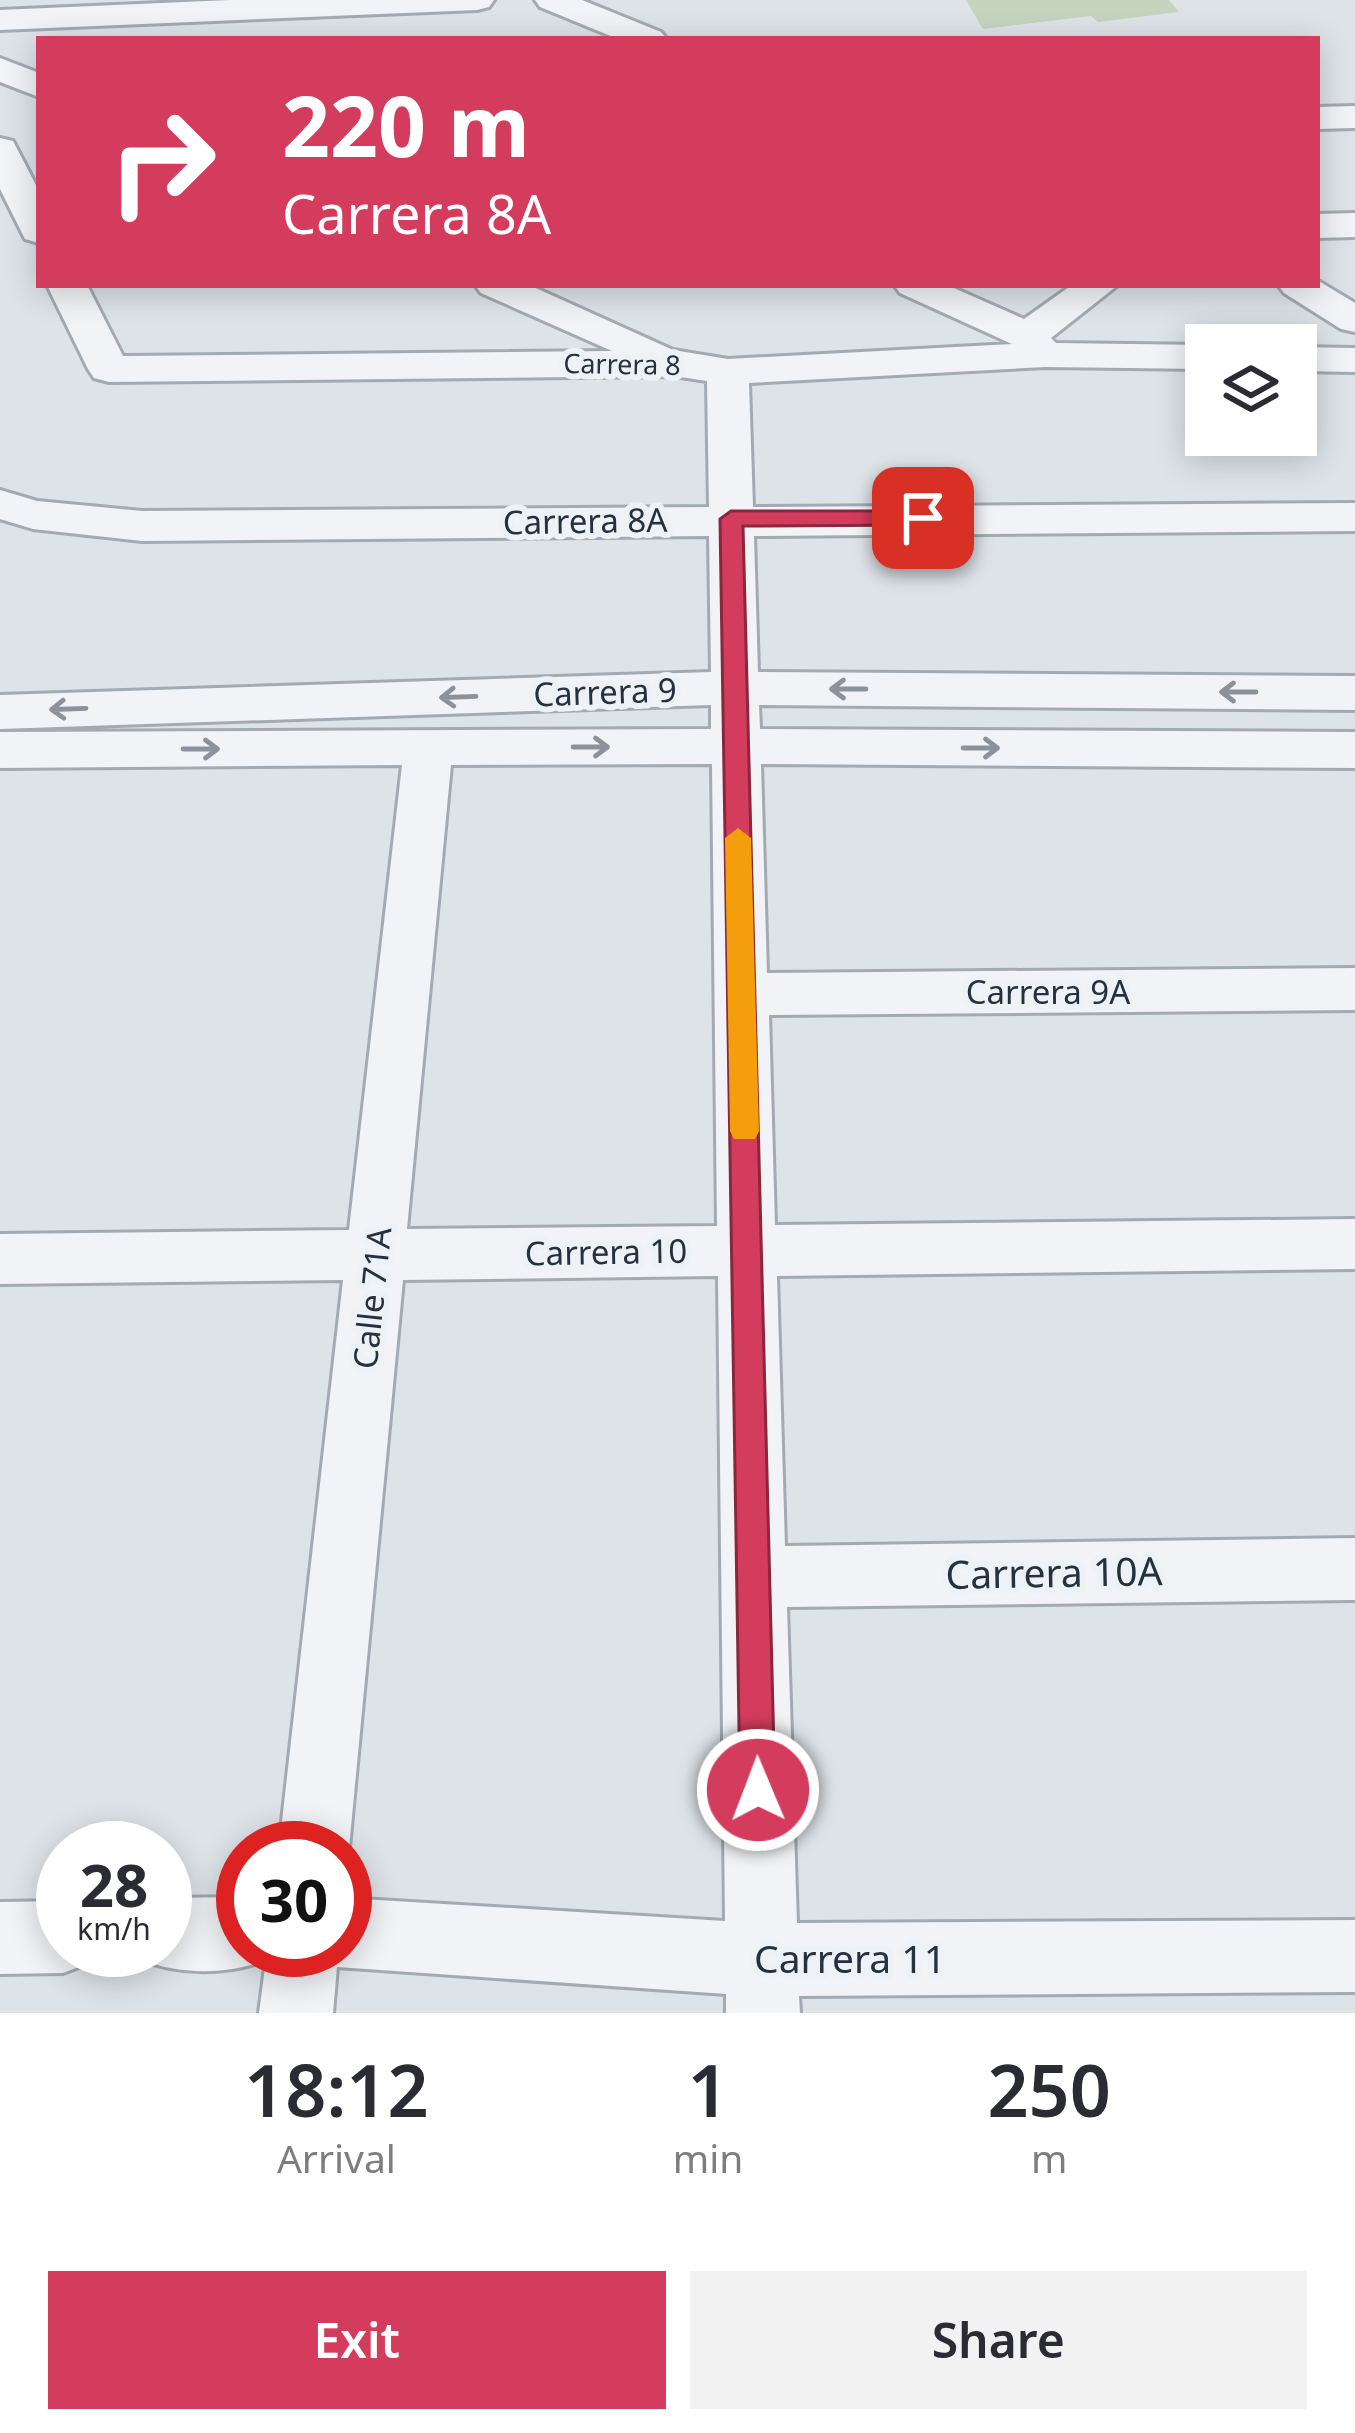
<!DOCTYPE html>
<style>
body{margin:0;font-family:"Noto Sans",sans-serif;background:#f2f2f3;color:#2b2b33;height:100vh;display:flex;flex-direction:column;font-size:45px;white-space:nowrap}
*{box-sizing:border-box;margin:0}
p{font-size:39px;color:#7c7c81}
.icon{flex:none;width:66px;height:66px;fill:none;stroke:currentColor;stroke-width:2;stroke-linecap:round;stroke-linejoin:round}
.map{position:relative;height:2013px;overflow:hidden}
.side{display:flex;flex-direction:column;background:#fff;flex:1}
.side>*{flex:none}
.banner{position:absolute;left:36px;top:36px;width:1284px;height:252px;border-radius:0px;box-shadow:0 6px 30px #0003;background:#d43c5d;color:#fff;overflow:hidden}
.fabs{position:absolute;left:1185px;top:324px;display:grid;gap:24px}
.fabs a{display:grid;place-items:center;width:132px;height:132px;border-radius:0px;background:#fff;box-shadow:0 6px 30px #0003;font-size:60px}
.speed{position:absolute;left:36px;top:1821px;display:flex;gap:24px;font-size:60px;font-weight:700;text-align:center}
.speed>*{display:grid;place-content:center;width:156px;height:156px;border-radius:50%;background:#fff;box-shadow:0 6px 30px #0003;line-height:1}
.speed small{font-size:30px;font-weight:400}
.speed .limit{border:18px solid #d22;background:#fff;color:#111}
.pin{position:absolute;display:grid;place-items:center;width:102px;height:102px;color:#fff;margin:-51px;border-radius:24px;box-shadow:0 6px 18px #0006}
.me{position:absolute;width:132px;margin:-66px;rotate:359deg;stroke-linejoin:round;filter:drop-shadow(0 0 9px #0008)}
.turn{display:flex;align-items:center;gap:42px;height:252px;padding:0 48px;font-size:54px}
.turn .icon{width:156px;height:156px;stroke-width:2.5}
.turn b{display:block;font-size:84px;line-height:102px}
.eta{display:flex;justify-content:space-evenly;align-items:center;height:204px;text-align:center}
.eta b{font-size:72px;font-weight:600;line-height:84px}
.action{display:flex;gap:24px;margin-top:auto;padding:24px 48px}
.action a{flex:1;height:138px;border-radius:0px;background:#d43c5d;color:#fff;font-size:48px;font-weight:600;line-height:138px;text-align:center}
.action a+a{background:#f2f2f3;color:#2b2b33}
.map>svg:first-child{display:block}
.green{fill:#c5d3bf}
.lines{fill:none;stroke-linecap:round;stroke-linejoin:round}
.street-casing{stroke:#a3aab2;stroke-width:6}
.street{fill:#f1f3f6;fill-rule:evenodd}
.oneway{stroke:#8c929b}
.route{fill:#d43c5d;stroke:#8a273c;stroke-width:3}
.slow{fill:#f59e0b}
.labels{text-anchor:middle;stroke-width:12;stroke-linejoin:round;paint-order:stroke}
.far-street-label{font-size:27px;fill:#263140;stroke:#edf2f6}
.street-label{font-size:33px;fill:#263140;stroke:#edf2f6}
.near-street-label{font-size:39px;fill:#263140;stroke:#edf2f6}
</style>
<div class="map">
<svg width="1355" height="2013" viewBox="0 0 1355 2013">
<rect width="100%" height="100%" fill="#dee3e8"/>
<path class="green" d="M966,0H1169L1179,12L1098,22L1091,16L983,29Z"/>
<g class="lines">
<g class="street-casing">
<g id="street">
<path d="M230,0H494L489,7L477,10L0,30V10Z"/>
<path d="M535,0H582L661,32L667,39H618L540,7Z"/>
<path d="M0,58L39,73V97L0,82Z"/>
<path d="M1355,106V128L1317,129V107Z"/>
<path d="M0,138L13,141L39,191V243L25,239L0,189Z"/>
<path d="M1355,213V237L1317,238V214Z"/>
<path d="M1317,280L1355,303V332L1341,329L1284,293L1278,285H1317Z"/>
<path d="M47,285H87L123,356L612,351L481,293L475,285H529L673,350L728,359L1012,344L900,293L894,285H947L1024,319L1072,285H1118L1051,338L1056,343L1206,345V369L1045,367L749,383L753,507L1355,503V531L754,536L758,672L1355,676V710L759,705L760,729L1355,732V768L761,764L767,973L1355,968V1010L769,1015L775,1225L1355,1219V1269L777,1276L785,1546L1355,1538V1600L787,1607L797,1923L1355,1920V1992L799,1996L800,2013H726V1994L337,1967L333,2013H259L266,1960C228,1975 177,1975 140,1959L136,1950H165V1898L243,1897V1950H345V1898L725,1921L718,1276L403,1280L349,1848L345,1858V1848H279L343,1280L0,1284V1234L349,1230L402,765L0,768V732L711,729V705L0,729V695L711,672L709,536L142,541L33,529L0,519V490L37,501L142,511L709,507L707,381L674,376L109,382L94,378L88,369ZM712,764L717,1226L407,1229L451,765Z"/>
<path d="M1296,347L1355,348V372L1296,371Z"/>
<path d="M63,1901V1950H94L89,1963L63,1973L0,1974V1902Z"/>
</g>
</g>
<use href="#street" class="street"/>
</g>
<defs><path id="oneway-shaft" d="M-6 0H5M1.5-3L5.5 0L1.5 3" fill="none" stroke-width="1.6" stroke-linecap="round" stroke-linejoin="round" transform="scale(3)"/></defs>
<g class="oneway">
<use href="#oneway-shaft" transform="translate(848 689) rotate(-180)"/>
<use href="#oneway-shaft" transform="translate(1238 692) rotate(-180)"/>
<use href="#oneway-shaft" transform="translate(458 697) rotate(178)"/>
<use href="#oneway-shaft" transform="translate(68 709) rotate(178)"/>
<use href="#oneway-shaft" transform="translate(591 747)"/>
<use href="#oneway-shaft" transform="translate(981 748)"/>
<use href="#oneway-shaft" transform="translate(201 749)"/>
</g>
<path class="route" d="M731,511H923L934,518L923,525L743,526L775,1790L770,1802L758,1807L745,1802L740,1790L720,519Z"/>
<path class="slow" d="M738,828L751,838L759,1131L755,1139H734L730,1131L725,838Z"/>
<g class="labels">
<g class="far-street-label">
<text transform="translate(622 365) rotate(1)" y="9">Carrera 8</text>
</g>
<g class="street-label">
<text transform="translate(585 521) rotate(-1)" y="12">Carrera 8A</text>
<text transform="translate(605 692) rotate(-2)" y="12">Carrera 9</text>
<text x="1048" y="1004">Carrera 9A</text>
<text transform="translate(606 1252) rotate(-1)" y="12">Carrera 10</text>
<text transform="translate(372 1298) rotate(-84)" y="12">Calle 71A</text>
</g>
<g class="near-street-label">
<text transform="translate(1054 1573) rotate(-1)" y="14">Carrera 10A</text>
<text x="850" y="1973">Carrera 11</text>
</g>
</g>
</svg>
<div class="fabs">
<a><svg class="icon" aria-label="layers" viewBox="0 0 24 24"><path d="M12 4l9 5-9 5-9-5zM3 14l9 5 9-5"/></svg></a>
</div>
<div class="speed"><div>28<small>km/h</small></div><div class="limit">30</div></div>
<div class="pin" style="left:923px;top:518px;background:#d93025"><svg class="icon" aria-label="arrive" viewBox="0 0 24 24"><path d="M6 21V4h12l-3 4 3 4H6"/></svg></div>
<svg class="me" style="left:758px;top:1790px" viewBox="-20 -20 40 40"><circle r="17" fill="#d43c5d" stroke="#fff" stroke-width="3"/><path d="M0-11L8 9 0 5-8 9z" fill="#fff"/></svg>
<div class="banner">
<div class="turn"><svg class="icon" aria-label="right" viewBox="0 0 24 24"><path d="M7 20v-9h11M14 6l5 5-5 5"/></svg><div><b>220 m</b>Carrera 8A</div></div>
</div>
</div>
<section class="side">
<div class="eta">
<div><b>18:12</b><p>Arrival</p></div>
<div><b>1</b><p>min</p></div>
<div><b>250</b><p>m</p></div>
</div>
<div class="action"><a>Exit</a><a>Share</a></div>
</section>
